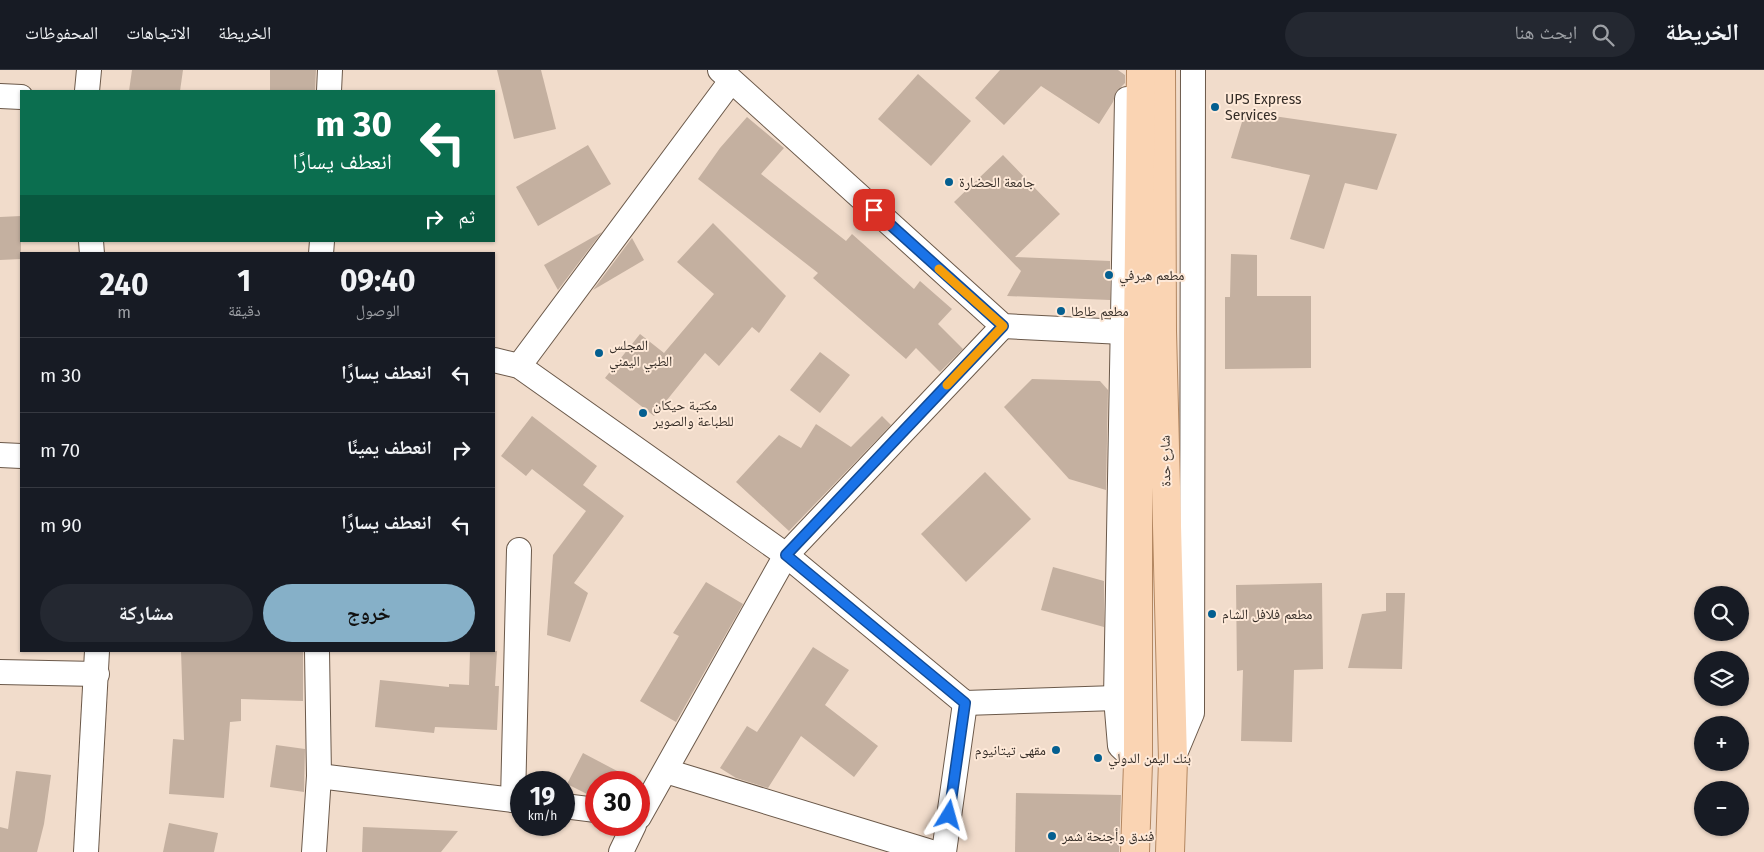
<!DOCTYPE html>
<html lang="ar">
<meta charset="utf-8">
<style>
body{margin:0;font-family:"Fira Sans","Noto Naskh Arabic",sans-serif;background:#242831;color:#f1f3f6;direction:rtl;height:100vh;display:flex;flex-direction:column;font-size:19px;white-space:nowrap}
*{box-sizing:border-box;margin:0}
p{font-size:16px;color:#9ea1a6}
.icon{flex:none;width:28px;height:28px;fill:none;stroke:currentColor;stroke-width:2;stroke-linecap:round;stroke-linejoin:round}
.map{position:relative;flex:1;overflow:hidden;direction:ltr}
.panel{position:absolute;left:20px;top:182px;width:475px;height:400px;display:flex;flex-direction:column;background:#171b24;border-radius:0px;box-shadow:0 1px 4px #0004;direction:rtl}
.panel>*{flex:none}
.hud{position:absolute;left:20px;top:20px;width:475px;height:152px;border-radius:0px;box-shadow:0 1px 4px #0004;direction:rtl;background:#0b6e4f;color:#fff;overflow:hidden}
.fabs{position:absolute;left:1694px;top:516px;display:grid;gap:10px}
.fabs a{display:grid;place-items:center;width:55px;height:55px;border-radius:50%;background:#171b24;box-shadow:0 1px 4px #0004;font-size:25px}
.speed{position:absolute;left:510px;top:701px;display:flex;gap:10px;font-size:25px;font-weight:700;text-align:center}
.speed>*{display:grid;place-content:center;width:65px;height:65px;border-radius:50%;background:#171b24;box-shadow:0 1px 4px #0004;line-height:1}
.speed small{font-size:12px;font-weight:400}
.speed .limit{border:8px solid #d22;background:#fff;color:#111}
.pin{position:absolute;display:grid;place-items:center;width:42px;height:42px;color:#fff;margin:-21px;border-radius:10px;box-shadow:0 2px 8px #0006}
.me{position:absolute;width:55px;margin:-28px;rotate:8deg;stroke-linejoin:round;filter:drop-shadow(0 0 4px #0008)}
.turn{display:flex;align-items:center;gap:18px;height:105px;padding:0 20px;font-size:22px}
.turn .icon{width:65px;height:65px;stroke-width:2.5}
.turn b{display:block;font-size:35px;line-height:42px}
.then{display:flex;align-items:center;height:48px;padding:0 20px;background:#0003;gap:10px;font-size:19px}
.eta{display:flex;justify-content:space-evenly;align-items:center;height:85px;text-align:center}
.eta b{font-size:30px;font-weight:700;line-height:35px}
.cta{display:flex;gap:10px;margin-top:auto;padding:10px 20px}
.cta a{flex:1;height:58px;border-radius:30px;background:#86b0c8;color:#111;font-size:20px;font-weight:700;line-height:58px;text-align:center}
.cta a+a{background:#242831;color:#f1f3f6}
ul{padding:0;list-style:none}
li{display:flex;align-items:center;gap:15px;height:75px;padding:0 20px;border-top:1px solid #363941}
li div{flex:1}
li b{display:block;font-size:19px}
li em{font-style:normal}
header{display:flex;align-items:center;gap:30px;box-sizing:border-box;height:70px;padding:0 25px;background:#171b24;border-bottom:1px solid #363941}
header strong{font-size:24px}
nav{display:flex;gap:28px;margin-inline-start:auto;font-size:18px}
.search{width:350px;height:45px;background:#242831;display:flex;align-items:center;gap:12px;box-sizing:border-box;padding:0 18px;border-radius:28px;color:#9ea1a6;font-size:19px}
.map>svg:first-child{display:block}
.building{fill:#c4b0a0}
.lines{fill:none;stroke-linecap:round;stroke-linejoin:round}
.minor-casing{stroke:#6b594a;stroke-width:26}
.major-casing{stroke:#b38761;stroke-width:30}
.minor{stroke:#fff;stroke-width:24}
.major{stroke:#fad4b3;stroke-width:28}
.route-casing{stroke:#114b97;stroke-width:12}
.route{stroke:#1a73e8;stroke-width:9}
.slow{stroke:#f59e0b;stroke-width:9}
.poi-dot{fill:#045f90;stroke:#fee9d8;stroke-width:2}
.labels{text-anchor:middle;stroke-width:4;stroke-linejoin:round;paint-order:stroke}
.poi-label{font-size:14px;fill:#342c26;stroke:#fee9d8;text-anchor:start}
.street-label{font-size:14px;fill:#342c26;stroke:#fee9d8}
</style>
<header>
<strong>الخريطة</strong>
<div class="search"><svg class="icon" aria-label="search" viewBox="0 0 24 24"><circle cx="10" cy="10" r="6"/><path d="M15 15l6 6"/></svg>ابحث هنا</div>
<nav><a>الخريطة</a><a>الاتجاهات</a><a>المحفوظات</a></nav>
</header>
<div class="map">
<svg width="1764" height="782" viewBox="0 0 1764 782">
<rect width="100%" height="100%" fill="#f1dccb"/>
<g class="building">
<path d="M132,0H183L180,21H129Z"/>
<path d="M270,0H316L315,21H270Z"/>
<path d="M497,0H541L556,59L514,69Z"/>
<path d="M1000,0H1118L1125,5V13L1116,22L1113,32L1099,54L1041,16L1004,55L975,28Z"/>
<path d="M918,4L971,51L931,96L878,49Z"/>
<path d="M1245,42L1397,64L1377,120L1345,113L1324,179L1290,169L1310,105L1231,88Z"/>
<path d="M747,47L784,78L761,104L846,171L852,164L914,219L920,211L952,239L938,254L963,279L940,302L916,278L906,289L813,208L818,203L698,109L720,78Z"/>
<path d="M588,75L611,114L538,156L516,117Z"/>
<path d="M1003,85L1060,144L1015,187L1110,191V230L1007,226L1021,201L954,132Z"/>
<path d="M21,146V189L0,190V147Z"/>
<path d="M713,153L786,226L759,263L752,257L719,296L705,283L654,346L605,308L640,264L664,283L714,224L677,192Z"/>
<path d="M602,162L558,220L544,195Z"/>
<path d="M632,168L644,190L593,220Z"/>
<path d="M1231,184L1257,185V226H1311V298L1225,299V227H1230Z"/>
<path d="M820,282L850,305L820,343L790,320Z"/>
<path d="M1032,309L1100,311L1108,320L1106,420L1069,409L1004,337Z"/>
<path d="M532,346L597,396L583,415L624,446L574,513L588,523L570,572L547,565L553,485L586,441L532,399L526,406L501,386Z"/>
<path d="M882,346L891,355L789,461L736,412L779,365L801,378L816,354L851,377Z"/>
<path d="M985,402L1031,449L966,512L921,464Z"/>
<path d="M1053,497L1104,511V557L1041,540Z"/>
<path d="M706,512L743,534L676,652L640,631L679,566L673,563Z"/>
<path d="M1322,513L1323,599L1294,600L1292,672L1241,671L1243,600L1237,601L1236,515Z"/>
<path d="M1386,523H1405L1402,599L1348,598L1362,544L1386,541Z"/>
<path d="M813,577L849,600L825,635L878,676L854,707L801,666L768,718L736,708L720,698L747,656L757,662Z"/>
<path d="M181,581H303V631L241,629V651L230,652L224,728L169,724L173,669L184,670Z"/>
<path d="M470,581H497L495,616H499L497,660L435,657L434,663L375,657L380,610L449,617V614L469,615Z"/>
<path d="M276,675L305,679L304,722L270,717Z"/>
<path d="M583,683L638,712H596V726L589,725L567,714Z"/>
<path d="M16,701L51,705L44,754L37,782H0V757L8,759Z"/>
<path d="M1016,723L1121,725L1119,782H1015Z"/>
<path d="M169,753L218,763L214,782H163Z"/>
<path d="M363,757L458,761L441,782H362Z"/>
</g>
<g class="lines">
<g class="minor-casing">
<g id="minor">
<path d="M720,0L1003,256L1123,262"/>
<path d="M87,21L89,0"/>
<path d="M329,21L330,0"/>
<path d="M0,26L21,27"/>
<path d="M1127,29L1116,628L1120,676L1138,693"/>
<path d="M91,171L92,184"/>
<path d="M321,184L322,171"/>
<path d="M494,290L519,296L786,485L965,633L1116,628"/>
<path d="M519,296L731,11"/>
<path d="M0,385L21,386"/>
<path d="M0,602L97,604"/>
<path d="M1174,686L1192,643L1193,0"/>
<path d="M666,701L931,782"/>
<path d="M319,706L521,731"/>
<path d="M513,730L519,480"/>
<path d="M564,736L596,740"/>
<path d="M639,747L786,485L1003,256"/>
<path d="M86,782L97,581"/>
<path d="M314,782L319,706L317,581"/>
<path d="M621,782L634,755"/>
<path d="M944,782L965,633"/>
</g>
</g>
<g class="major-casing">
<g id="major">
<path d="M1161,0L1162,261L1173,690L1170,782"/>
<path d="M1135,782L1138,693V264L1141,0"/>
</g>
</g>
<use href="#minor" class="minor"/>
<use href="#major" class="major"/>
</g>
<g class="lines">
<g class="route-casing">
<path id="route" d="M874,140L1003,256L786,485L965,633L949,745"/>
</g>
<use href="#route" class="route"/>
<path class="slow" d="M939,199L1003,256L947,315"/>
</g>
<g class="poi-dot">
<circle cx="1215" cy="37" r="5"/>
<circle cx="949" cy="112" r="5"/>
<circle cx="1109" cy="205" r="5"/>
<circle cx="1061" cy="241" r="5"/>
<circle cx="599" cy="283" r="5"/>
<circle cx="643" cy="343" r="5"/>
<circle cx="1212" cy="544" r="5"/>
<circle cx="1056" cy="680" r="5"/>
<circle cx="1098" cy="688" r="5"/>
<circle cx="1052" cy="766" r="5"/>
</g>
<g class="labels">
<g class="poi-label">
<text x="1225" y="34">UPS Express<tspan x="1225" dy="16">Services</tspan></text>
<text x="959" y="117">جامعة الحضارة</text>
<text x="1119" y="210">مطعم هيرفي</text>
<text x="1071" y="246">مطعم طاطا</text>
<text x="609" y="280">المجلس<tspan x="609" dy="16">الطبي اليمني</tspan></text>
<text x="653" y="340">مكتبة حيكان<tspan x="653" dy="16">للطباعة والصوير</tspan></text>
<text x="1222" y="549">مطعم فلافل الشام</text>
<text x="1046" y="685" text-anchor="end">مقهى تيتانيوم</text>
<text x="1108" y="693">بنك اليمن الدولي</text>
<text x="1062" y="771">فندق وأجنحة شمر</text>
</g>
<g class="street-label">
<text transform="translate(1165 391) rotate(-91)" y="5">شارع حدة</text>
</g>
</g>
</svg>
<div class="fabs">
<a><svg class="icon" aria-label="search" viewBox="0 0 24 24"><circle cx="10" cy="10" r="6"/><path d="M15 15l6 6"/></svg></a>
<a><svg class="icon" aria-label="layers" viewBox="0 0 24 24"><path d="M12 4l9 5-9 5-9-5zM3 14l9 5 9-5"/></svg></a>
<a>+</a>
<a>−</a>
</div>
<div class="speed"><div>19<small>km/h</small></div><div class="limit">30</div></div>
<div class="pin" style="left:874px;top:140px;background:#d93025"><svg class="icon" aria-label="arrive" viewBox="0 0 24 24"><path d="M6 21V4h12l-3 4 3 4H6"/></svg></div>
<svg class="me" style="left:949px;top:745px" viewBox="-20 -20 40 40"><path d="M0-17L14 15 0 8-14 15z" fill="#1a73e8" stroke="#fff" stroke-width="4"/></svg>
<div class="hud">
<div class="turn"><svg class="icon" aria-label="left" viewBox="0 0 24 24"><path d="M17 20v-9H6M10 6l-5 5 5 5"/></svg><div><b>30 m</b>انعطف يسارًا</div></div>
<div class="then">ثم<svg class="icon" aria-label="right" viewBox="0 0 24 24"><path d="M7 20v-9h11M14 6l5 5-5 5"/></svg></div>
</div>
<section class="panel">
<div class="eta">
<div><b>09:40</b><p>الوصول</p></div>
<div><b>1</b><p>دقيقة</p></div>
<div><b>240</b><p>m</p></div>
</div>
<ul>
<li><svg class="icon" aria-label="left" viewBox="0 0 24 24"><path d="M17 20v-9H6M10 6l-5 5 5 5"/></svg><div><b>انعطف يسارًا</b></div><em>30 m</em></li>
<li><svg class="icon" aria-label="right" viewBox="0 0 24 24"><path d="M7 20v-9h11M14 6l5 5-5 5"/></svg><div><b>انعطف يمينًا</b></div><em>70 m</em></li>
<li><svg class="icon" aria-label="left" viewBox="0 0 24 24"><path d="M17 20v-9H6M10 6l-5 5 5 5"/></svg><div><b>انعطف يسارًا</b></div><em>90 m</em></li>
</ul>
<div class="cta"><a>خروج</a><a>مشاركة</a></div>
</section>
</div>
